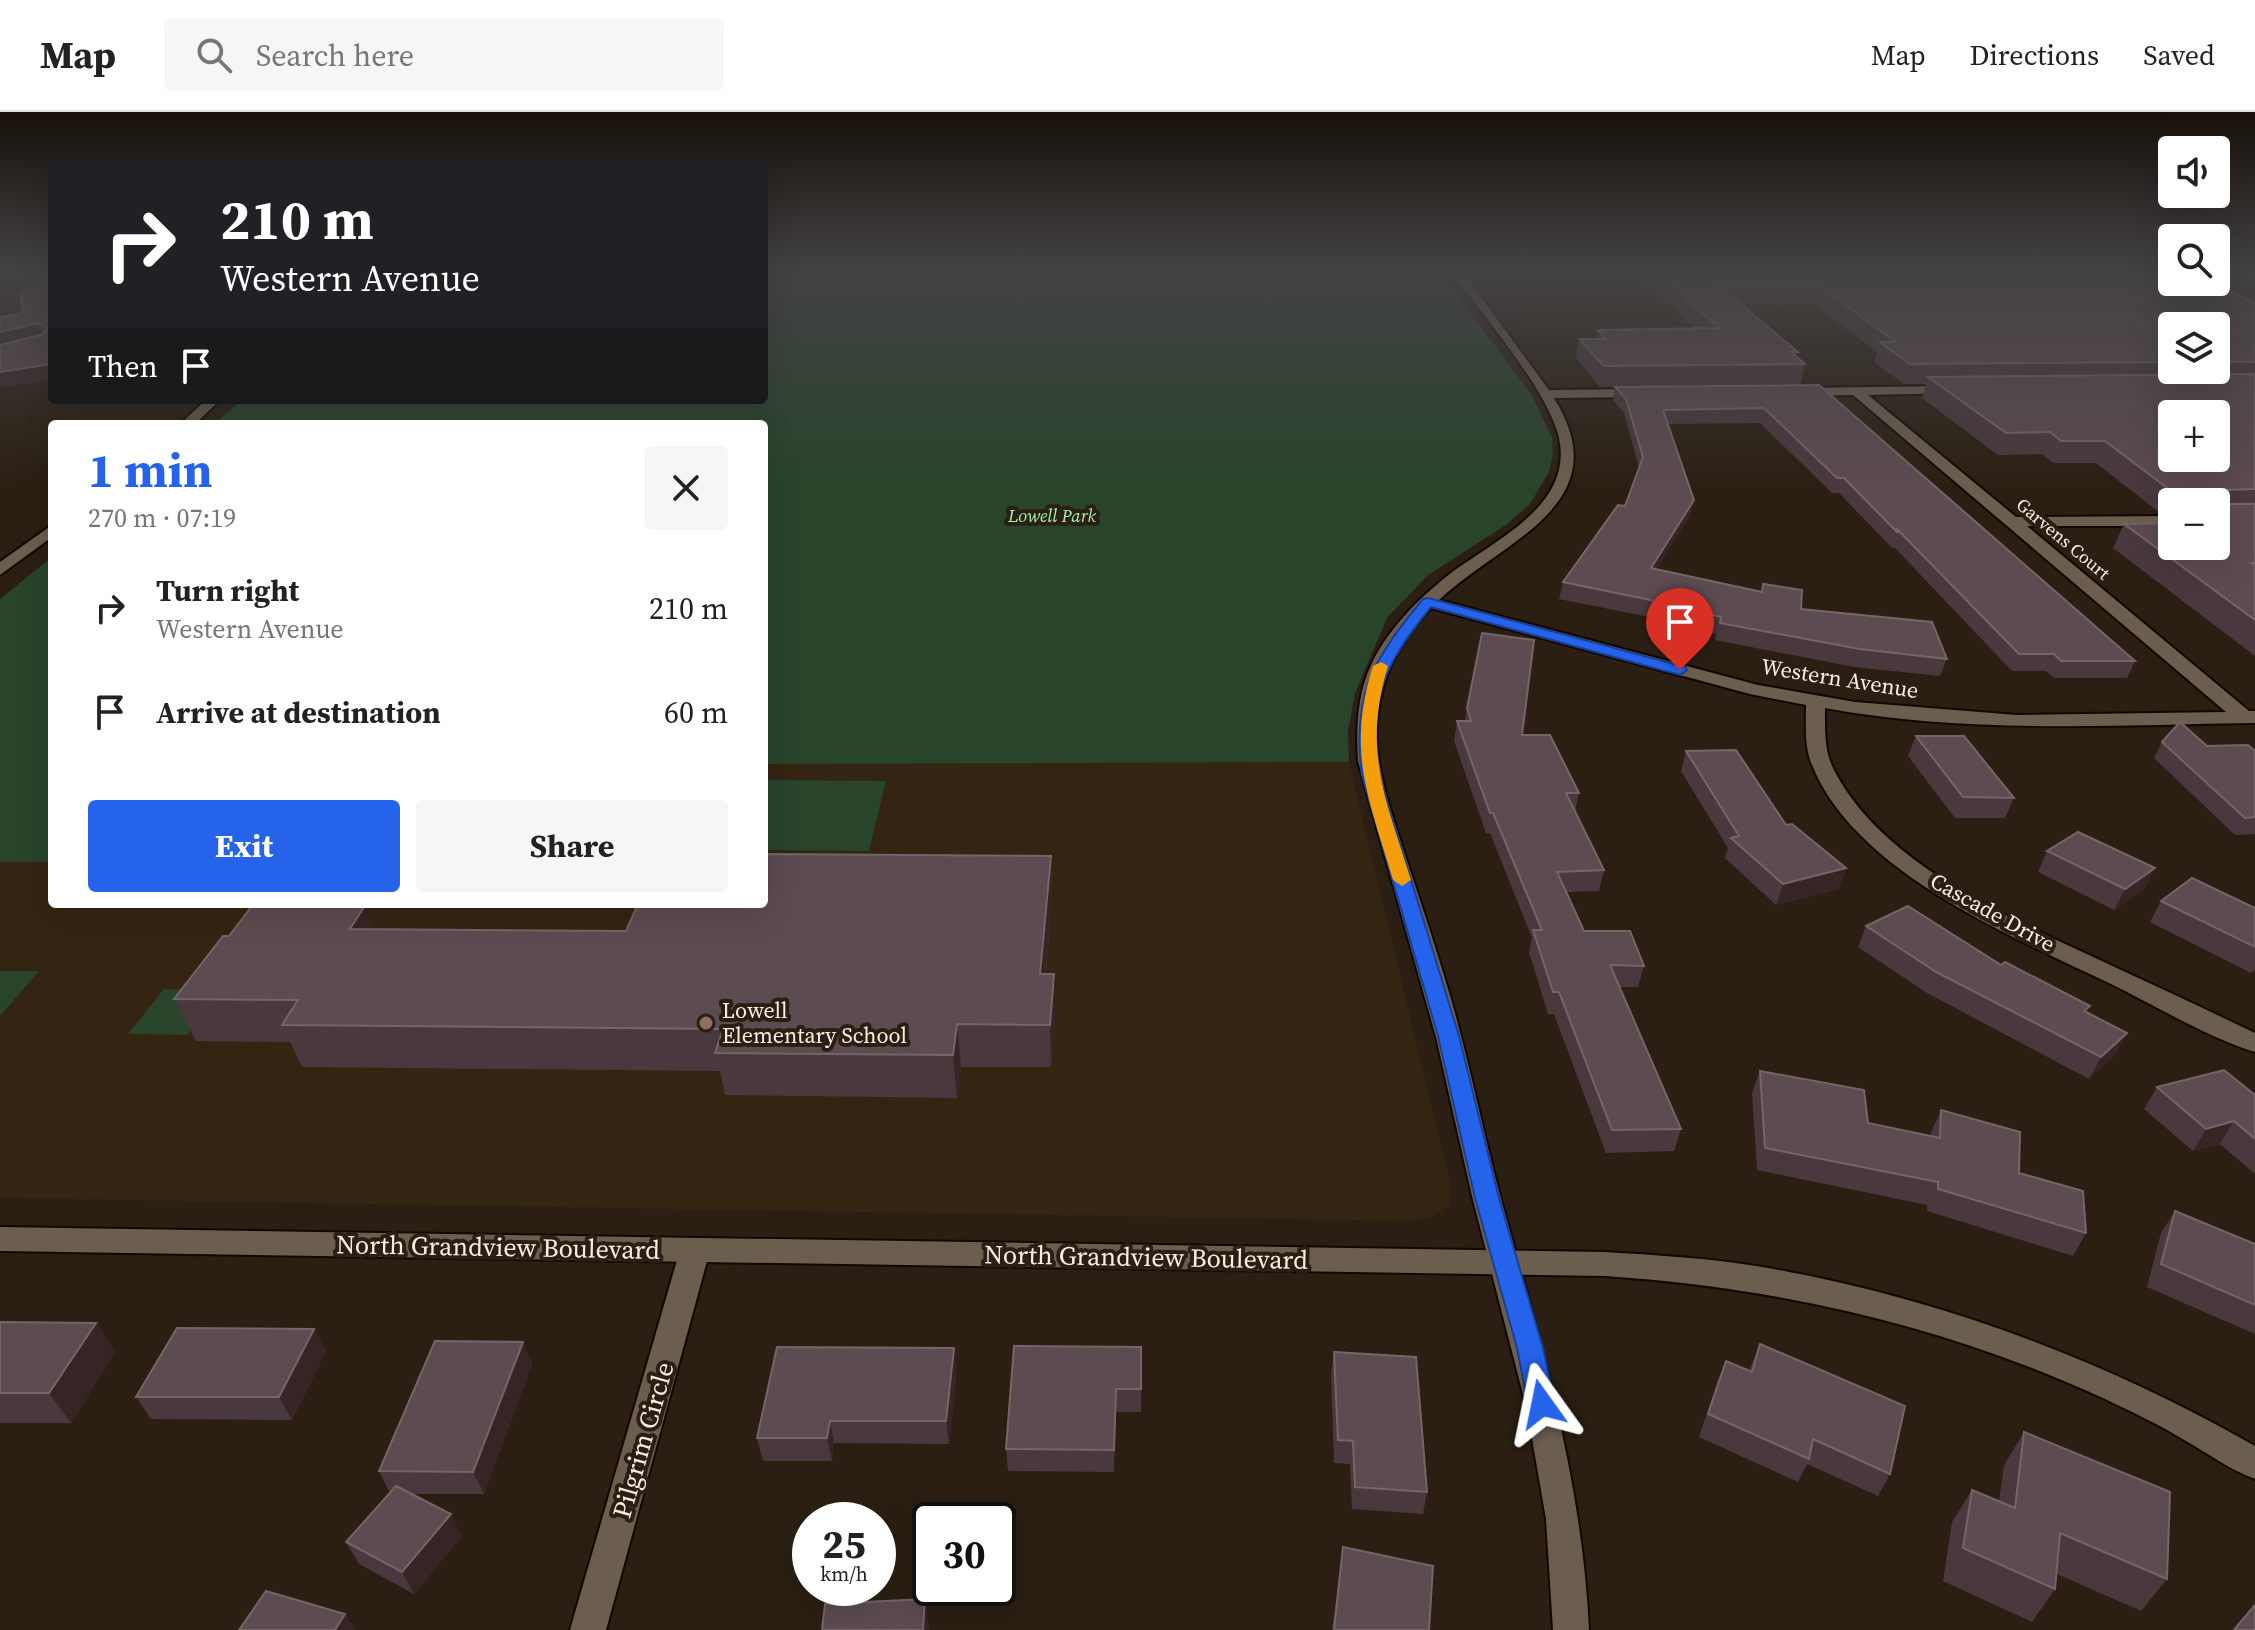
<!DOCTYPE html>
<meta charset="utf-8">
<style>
body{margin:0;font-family:"Source Serif 4",serif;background:#f6f6f6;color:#222;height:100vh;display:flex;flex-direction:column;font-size:30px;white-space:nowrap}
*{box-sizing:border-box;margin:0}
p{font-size:26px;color:#767676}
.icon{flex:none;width:44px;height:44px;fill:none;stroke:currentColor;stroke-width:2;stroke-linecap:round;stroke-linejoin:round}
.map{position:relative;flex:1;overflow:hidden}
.side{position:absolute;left:48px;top:308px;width:720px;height:488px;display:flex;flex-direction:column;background:#fff;border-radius:8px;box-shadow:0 8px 32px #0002}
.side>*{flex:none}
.guide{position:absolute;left:48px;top:48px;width:720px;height:244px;border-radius:8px;box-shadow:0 8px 32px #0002;background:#202124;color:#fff;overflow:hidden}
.buttons{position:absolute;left:2158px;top:24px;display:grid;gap:16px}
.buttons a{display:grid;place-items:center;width:72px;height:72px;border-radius:8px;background:#fff;box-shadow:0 8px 32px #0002;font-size:40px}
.speed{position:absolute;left:792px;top:1390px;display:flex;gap:16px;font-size:40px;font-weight:700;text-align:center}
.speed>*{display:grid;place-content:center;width:104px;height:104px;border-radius:50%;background:#fff;box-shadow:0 8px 32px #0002;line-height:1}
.speed small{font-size:20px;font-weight:400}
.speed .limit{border:4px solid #111;border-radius:12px;background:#fff;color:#111}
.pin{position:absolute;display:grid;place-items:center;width:68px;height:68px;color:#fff;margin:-82px -34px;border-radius:50% 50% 50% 0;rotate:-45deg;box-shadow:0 0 8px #0007}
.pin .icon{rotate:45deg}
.me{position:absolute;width:88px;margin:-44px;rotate:348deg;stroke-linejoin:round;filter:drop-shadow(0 0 6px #0008)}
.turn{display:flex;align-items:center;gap:28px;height:168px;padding:0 40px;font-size:36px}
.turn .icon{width:104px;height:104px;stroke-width:2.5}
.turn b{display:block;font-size:56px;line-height:68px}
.then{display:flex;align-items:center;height:76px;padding:0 40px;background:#0003;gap:16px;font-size:30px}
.round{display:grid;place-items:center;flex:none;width:84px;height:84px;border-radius:8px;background:#f6f6f6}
.head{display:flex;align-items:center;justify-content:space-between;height:136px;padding:0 40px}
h1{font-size:48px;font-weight:700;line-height:60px;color:#2563eb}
.button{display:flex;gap:16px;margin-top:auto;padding:16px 40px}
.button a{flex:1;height:92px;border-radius:8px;background:#2563eb;color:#fff;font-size:32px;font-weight:700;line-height:92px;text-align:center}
.button a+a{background:#f6f6f6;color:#222}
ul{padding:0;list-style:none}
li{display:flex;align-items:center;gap:24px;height:104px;padding:0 40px}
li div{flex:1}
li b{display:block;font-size:30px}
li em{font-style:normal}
header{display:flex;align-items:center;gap:48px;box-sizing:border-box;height:112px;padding:0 40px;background:#fff;border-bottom:2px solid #e0e0e0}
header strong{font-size:38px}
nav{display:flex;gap:44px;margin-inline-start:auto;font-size:28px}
.search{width:560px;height:72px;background:#f6f6f6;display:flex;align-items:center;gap:20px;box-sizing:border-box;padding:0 28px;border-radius:8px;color:#767676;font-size:30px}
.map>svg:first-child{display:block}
.built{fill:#342412}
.green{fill:#28442b}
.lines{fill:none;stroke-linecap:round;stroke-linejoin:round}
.minor-casing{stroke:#120801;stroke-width:4}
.tertiary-casing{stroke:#120801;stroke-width:4}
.minor{fill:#6c5e4f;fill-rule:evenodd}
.tertiary{fill:#6c5e4f;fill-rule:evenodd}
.wall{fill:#49383e;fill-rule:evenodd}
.shaded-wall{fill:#352625}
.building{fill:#5c4b50;stroke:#746567;stroke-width:2;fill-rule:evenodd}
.route{fill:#2563eb;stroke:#184099;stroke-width:2}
.slow{fill:#f59e0b}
.education-dot{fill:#8d6e63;stroke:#2a1f12;stroke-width:3}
.labels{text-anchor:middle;stroke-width:8;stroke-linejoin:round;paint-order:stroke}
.far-park-label{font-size:18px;font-style:italic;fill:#a2eda9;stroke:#2a1f12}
.far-street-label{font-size:18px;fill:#f6eee6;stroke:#2a1f12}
.street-label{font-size:22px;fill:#f6eee6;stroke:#2a1f12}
.poi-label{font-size:22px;fill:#f6eee6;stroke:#2a1f12;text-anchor:start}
.near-street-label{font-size:26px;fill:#f6eee6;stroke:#2a1f12}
</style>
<header>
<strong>Map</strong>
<div class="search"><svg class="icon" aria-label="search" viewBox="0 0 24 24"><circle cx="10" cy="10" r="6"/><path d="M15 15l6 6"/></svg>Search here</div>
<nav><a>Map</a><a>Directions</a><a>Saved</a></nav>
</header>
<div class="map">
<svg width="2255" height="1518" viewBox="0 0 2255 1518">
<rect width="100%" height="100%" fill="#2a1f12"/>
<g class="built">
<path d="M1479,159H2172V170H2216V159H2255V221L2216,214H2172V221L1528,223Z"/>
<path d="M1349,650L1450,1070L1451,1092L1432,1105L1411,1109L0,1086V750H52V792H764V652Z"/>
</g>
<g class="green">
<path d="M764,159H1439L1531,282L1552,325L1553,342L1549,360L1530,392L1506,413L1428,463L1387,506L1355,581L1348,620L1349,650L764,652V312H214L242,288H764Z"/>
<path d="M52,445V750H0V487Z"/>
<path d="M764,668L886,669L869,739L764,738Z"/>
<path d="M0,859H39L0,904Z"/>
<path d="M164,877L222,878L187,923L128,922Z"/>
</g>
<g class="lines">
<g class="minor-casing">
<g id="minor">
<path d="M1451,159H1462L1549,278L1642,277L1648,281L1642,285L1554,286C1621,393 1501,429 1439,488L1758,573L1855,590L2017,603L2226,600L1853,283L1796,284L1790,280L1796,276L1954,274L1958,275V281L1868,283L2016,405L2172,404V414H2027L2249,599H2255V611C2112,613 1966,622 1825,596C1825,616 1824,638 1833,656C1881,753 2013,807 2106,851C2156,874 2205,897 2255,921V940C2211,927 2154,893 2111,872C2013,825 1855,760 1812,653C1804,634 1806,612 1806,593L1750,582L1431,496C1395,533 1376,574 1377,626C1378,667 1393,704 1405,743C1421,791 1437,839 1451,887C1470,953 1483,1020 1501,1087C1541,1232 1582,1367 1589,1518H1553L1546,1407L1527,1298L1472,1084L1436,925L1358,649C1356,617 1357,583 1371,553C1386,521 1413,492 1441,469C1485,431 1578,397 1558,322C1544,273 1482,203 1451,159Z"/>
<path d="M695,1126L705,1130L710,1138L606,1518H570L680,1138L685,1130Z"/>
</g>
</g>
<g class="tertiary-casing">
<g id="tertiary">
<path d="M206,288H220L195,312H180Z"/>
<path d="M52,413V425L0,463V450Z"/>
<path d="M0,1115L1605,1140C1655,1143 1706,1146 1756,1154C1931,1183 2101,1246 2255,1334V1367C2230,1358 2209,1342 2186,1329C2160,1313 2132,1300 2105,1287C1944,1213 1781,1176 1605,1164L0,1139Z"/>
</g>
</g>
<use href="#minor" class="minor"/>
<use href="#tertiary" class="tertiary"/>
</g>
<g class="wall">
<path d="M52,159V267L1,275L23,201Z"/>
<path d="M1635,159H2172L2255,191V544L2113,436L2124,412L2216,434V390H2172V402L2160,401L2096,351H2053L2042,342L1998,343L1922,286L1926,272H1904L1874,250L1877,240L1814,192L1741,193L1798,240L1796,245L1805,252L1800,273L2135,549L2127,566H2054L2046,559H2012L1894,435L1893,437L1839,381H1832L1760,311L1668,312L1690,404L1656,457L1761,480L1763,472L1801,497L1947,547L1940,564L1854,555L1715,528L1716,522L1700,518L1698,522L1653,511L1654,506L1559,487L1563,470L1625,394L1639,356L1624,301L1613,288L1615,275L1746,273L1600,275L1576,246L1579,227H1596L1598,218L1695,217ZM2172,214H2216V258H2172Z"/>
<path d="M1467,596L1522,623L1579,681L1575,700L1604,758L1599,779L1567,780L1584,819L1644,854L1638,875H1619L1681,1017L1674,1039L1606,1041L1554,902H1548L1529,840L1532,826L1490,721H1486L1454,629L1457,609H1465Z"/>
<path d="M1916,624L2014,686L2005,706H1955L1908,644Z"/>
<path d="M2162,630L2255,639V722L2235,723L2154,646Z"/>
<path d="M1686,639L1846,756L1839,777L1776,793L1725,746L1728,736L1681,659Z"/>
<path d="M2047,739L2155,756L2144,777L2114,798L2038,760Z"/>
<path d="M1051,744L1052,784L1046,862L1055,904L1051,955H961L957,986L725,983L720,959L302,955L290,930L196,929L174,887L373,817L626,819Z"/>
<path d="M2161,789L2255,796V857L2251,861L2150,810Z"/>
<path d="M1866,814L2001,853L2090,894L2086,900L2127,921L2115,943L2089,967L1927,881L1858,835Z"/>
<path d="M1760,959L1868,1011L1931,1024V1020L1941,998L2019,1061L2086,1121L2073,1144L1927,1099V1093L1757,1058L1752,981Z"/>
<path d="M2157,975L2255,983V1062L2220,1032L2193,1039L2144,997Z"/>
<path d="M2175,1099L2255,1132V1222L2147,1175L2161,1121Z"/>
<path d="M0,1210L96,1211L115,1240L71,1311H0Z"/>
<path d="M314,1217L326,1239L292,1308L151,1307L136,1285Z"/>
<path d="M523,1230L532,1252L484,1382H412L462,1424L414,1482L359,1452L346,1430L390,1381L379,1359Z"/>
<path d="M1760,1232L1890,1362L1878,1384L1807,1352L1798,1370L1699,1325L1717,1271L1726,1249L1749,1259Z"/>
<path d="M1141,1235V1300H1116L1114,1360L1008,1359L1006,1337Z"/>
<path d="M1334,1240L1427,1380L1423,1402L1352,1397L1350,1352L1334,1351L1331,1262Z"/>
<path d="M957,1258L949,1332L834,1331L832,1349H763L757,1326Z"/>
<path d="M2024,1320L2167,1467L2141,1499L2057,1462L2055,1477L2032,1510L1943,1469L1952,1410L1972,1378L1999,1389L2004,1353Z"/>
<path d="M1343,1435L1429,1518H1332Z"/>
<path d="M2255,1491V1518H2232Z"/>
</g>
<g class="shaded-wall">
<path d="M38,211L43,224L0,235V220Z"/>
<path d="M52,252V267L1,275L0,273V260Z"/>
<path d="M1694,388L1690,404L1647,472L1651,456Z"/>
<path d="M1051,744L1052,784L1042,904L1040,862Z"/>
<path d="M1846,756L1839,777L1776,793L1783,772Z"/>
<path d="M2155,756L2144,777L2114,798L2125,777Z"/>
<path d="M364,795L380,836L350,817Z"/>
<path d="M1054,862L1055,904L1051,955L1050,913Z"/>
<path d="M957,912L961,955L957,986L953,943Z"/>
<path d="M2127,921L2115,943L2089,967L2101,945Z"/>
<path d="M2234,1009L2220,1032L2193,1039L2206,1017Z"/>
<path d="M96,1211L115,1240L71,1311L49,1281Z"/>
<path d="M314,1217L326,1239L292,1308L279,1285Z"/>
<path d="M523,1230L532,1252L484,1382L473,1360Z"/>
<path d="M954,1236L957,1258L949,1332L946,1309Z"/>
<path d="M830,1309L834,1331L832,1349L827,1326Z"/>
<path d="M451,1402L462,1424L414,1482L402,1460Z"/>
<path d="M925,1487L930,1518H923Z"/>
<path d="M345,1502L356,1518H335Z"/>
</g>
<g class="building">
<path d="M39,159H52V252L0,260V233L43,222L47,217L38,211L0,220V205L23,201L20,182L35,168H28Z"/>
<path d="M1658,159H2172V170H2211L2255,191V250H2216V214H2172V250L1910,252L1880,230H1896L1819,174H1719L1798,240H1791L1805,252L1604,254L1579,227H1606L1598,218L1719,216Z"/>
<path d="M2255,262V377L2225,378L2224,390L2227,392H2255V451H2251L2255,454V508L2124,412L2172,411V434H2216V390H2186L2184,379L2170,378L2105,329H2061L2050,320L2006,321L1928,265ZM2172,302H2216V346H2172Z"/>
<path d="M1819,273L2135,549H2061L2054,542H2019L1896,416L1898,421L1844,366H1837L1764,296L1663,298L1694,388L1651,456L1762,480L1763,472L1802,478L1801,497L1932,510L1947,547L1860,537L1720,511L1721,505L1704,501L1702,505L1657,494L1660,490L1563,470L1618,393L1625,394L1643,345L1626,287L1615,275Z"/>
<path d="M1482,521L1534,528L1522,623H1550L1579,681H1566L1604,758L1557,760L1584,819H1630L1644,854L1610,853L1681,1017L1612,1018L1559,880H1553L1533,818H1542L1493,701H1490L1457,609H1471L1467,596Z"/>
<path d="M2180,610L2207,634L2248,633L2255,639V705L2245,706L2162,630Z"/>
<path d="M1916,624H1964L2014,686L1963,685Z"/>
<path d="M1736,638L1786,713L1792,712L1846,756L1783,772L1731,726L1739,724L1686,639Z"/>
<path d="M2078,720L2155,756L2125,777L2047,739Z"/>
<path d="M764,742L1051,744L1040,862H1054L1050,913L957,912L953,943L715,941L723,917L282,913L298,888L174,887L223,824H229L252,794L364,795L350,817L626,819L638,792H764Z"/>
<path d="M2192,766L2255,796V835L2161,789Z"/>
<path d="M1908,794L2001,853L2005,850L2090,894L2084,899L2127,921L2101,945L1936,860L1866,814Z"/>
<path d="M2224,958L2255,983V1027L2234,1009L2206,1017L2157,975Z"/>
<path d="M1760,959L1864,978L1868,1011L1940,1026L1941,998L2020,1020L2019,1061L2083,1079L2086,1121L1938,1077V1070L1765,1036Z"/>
<path d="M2175,1099L2255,1132V1193L2161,1152Z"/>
<path d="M0,1210L96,1211L49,1281H0Z"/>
<path d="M177,1216L314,1217L279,1285H136Z"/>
<path d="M435,1229L523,1230L473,1360L379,1359Z"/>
<path d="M1760,1232L1905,1294L1890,1362L1813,1327L1809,1347L1708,1302L1726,1249L1752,1260Z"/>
<path d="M1014,1234L1141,1235V1277H1116L1114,1338L1006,1337Z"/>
<path d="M777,1235L954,1236L946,1309H830L827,1326H757Z"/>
<path d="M1334,1240L1416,1245L1427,1380L1355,1375L1353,1329L1338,1328Z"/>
<path d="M2024,1320L2170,1380L2167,1467L2060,1421L2055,1477L1963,1436L1972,1378L2015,1396Z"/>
<path d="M396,1374L451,1402L402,1460L346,1430Z"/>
<path d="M1343,1435L1433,1454L1429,1518H1334Z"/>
<path d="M266,1479L345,1502L335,1518H239Z"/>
<path d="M925,1487L923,1518H822L825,1492Z"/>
<path d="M2255,1493V1518H2234Z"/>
</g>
<linearGradient id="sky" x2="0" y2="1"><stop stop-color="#17110a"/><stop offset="0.43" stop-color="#444244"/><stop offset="1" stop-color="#444244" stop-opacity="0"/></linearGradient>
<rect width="2255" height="372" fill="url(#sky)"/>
<path class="route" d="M1428,486L1685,555L1687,558L1680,563L1431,495C1384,553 1367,587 1379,663L1459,924L1499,1086L1543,1236L1555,1292L1551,1301L1542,1304L1532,1301L1528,1292L1517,1236L1475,1086L1438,924L1362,663C1351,583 1374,546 1423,487Z"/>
<path class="slow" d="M1381,550L1388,554C1362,640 1386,687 1411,768L1402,774L1393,768C1369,687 1346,639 1373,554Z"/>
<circle class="education-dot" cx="706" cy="911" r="8"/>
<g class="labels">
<g class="far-park-label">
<text x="1052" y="410">Lowell Park</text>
</g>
<g class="far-street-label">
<text transform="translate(2063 427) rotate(40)" y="6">Garvens Court</text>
</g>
<g class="street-label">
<text transform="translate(1840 566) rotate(9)" y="8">Western Avenue</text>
<text transform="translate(1993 800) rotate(29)" y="8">Cascade Drive</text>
</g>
<g class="poi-label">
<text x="722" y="906">Lowell<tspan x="722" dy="25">Elementary School</tspan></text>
</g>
<g class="near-street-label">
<text transform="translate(498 1135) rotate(1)" y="9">North Grandview Boulevard</text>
<text transform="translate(1146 1145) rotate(1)" y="9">North Grandview Boulevard</text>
<text transform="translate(643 1328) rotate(-74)" y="9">Pilgrim Circle</text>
</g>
</g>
</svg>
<div class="buttons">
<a><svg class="icon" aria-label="sound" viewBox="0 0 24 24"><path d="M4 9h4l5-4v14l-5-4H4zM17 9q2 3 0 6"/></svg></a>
<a><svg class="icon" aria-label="search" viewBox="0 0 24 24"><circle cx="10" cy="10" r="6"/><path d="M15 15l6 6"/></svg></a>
<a><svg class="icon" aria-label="layers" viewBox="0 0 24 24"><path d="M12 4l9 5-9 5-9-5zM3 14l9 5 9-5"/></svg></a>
<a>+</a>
<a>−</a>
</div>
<div class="speed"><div>25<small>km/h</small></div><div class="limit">30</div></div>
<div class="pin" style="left:1680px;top:558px;background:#d93025"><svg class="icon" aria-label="arrive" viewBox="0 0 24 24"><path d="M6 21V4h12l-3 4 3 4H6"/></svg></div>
<svg class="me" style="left:1542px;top:1292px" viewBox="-20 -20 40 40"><path d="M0-17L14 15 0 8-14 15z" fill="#2563eb" stroke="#fff" stroke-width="4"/></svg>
<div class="guide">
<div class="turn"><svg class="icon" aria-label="right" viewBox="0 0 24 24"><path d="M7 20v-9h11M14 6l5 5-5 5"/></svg><div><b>210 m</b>Western Avenue</div></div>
<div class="then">Then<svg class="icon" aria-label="arrive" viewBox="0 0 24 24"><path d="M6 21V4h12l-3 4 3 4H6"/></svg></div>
</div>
<section class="side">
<div class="head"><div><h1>1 min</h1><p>270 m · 07:19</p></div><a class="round"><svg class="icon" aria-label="close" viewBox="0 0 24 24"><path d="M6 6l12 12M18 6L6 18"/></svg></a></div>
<ul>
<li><svg class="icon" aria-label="right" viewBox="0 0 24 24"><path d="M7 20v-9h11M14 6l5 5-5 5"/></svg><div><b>Turn right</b><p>Western Avenue</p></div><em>210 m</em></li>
<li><svg class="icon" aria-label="arrive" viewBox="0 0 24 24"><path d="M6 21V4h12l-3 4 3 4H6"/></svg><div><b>Arrive at destination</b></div><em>60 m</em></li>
</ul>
<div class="button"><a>Exit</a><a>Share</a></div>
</section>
</div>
